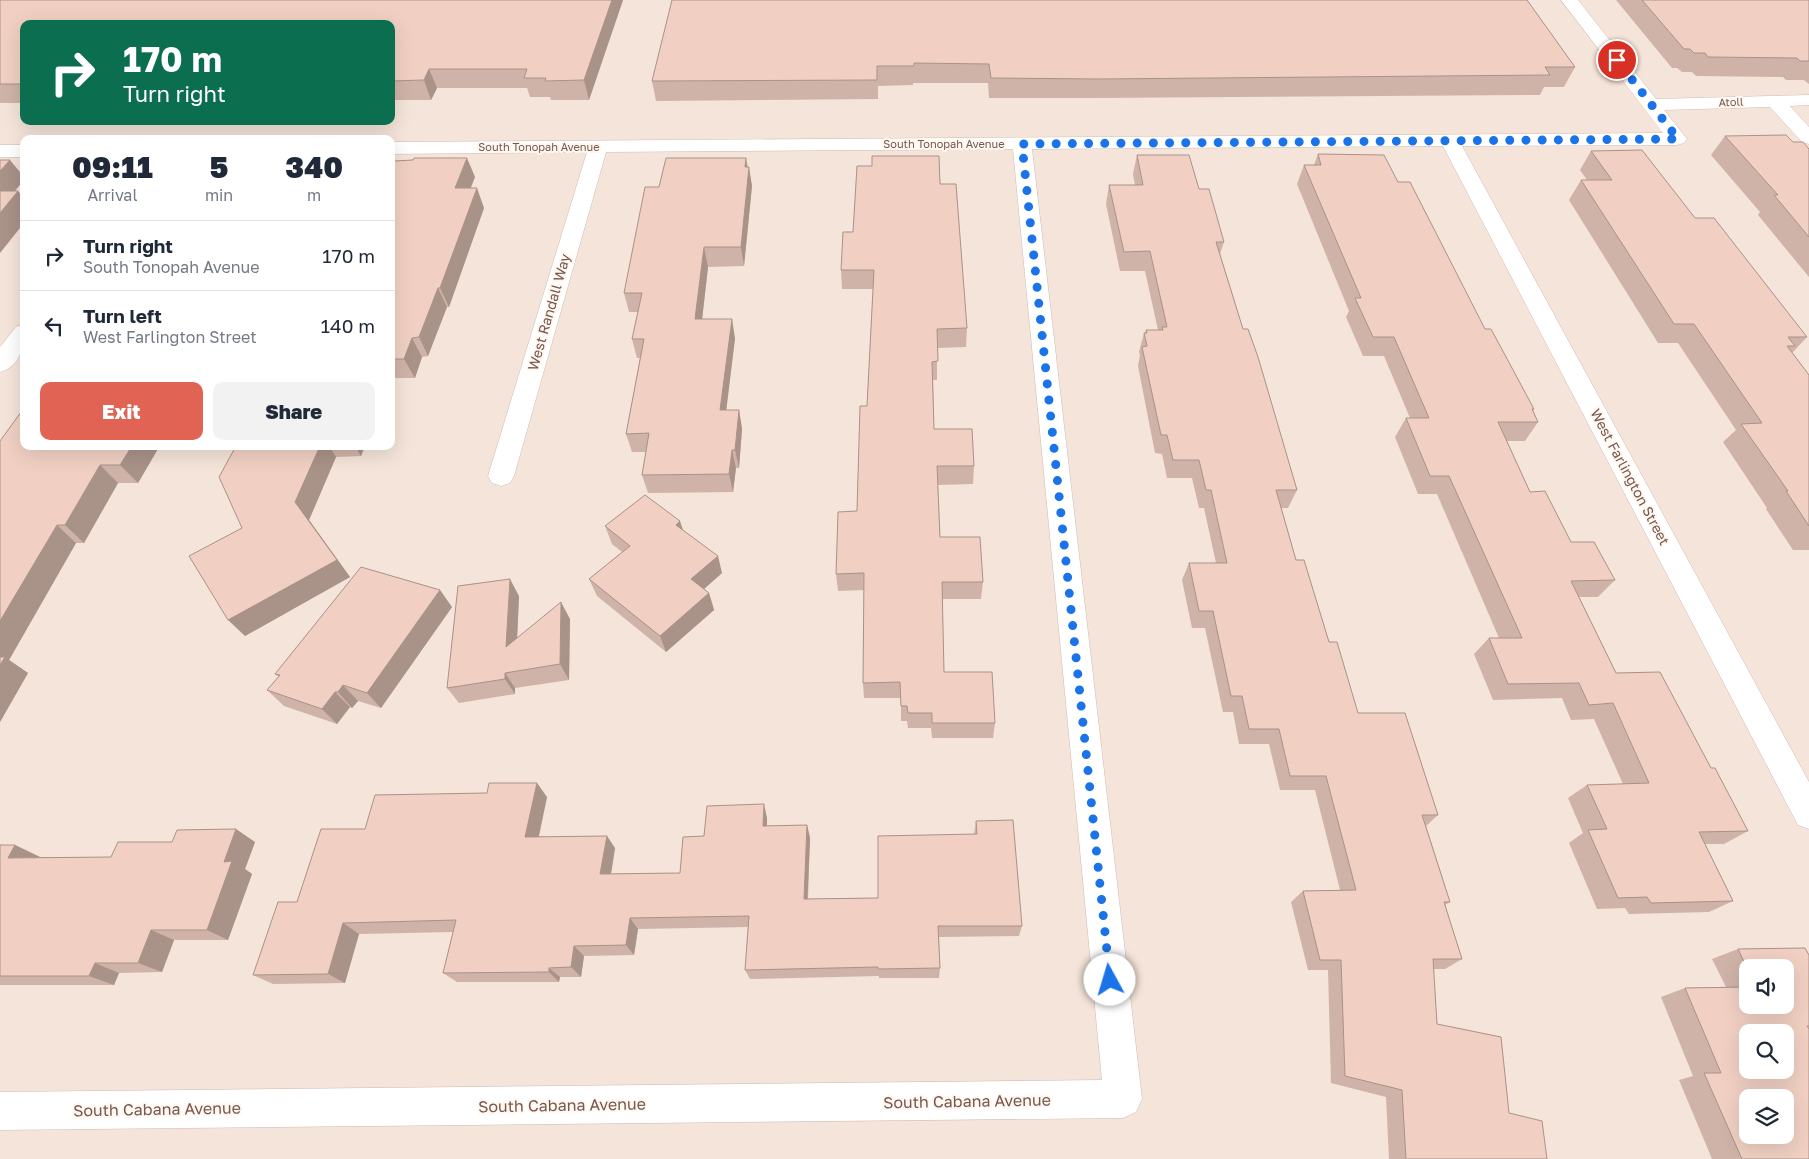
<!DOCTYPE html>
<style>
body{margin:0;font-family:"Golos Text",sans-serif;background:#f2f2f3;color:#1f2937;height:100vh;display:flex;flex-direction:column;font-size:19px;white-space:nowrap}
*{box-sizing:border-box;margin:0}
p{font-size:16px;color:#747a83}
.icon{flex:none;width:28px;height:28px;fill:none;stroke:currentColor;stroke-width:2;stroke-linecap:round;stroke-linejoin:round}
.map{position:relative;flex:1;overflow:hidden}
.panel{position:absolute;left:20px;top:135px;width:375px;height:315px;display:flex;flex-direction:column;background:#fff;border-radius:10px;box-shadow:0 5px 20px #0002}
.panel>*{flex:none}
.banner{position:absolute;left:20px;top:20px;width:375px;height:105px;border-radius:10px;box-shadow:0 5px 20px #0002;background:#0b6e4f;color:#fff;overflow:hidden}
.fabs{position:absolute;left:1739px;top:959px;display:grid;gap:10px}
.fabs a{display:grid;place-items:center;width:55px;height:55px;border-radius:10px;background:#fff;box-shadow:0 5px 20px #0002;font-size:25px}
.pin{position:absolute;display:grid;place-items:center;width:42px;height:42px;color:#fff;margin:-21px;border:2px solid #fff;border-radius:50%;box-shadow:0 1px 5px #0007}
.me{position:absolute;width:55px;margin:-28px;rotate:354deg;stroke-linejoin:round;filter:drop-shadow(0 0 4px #0008)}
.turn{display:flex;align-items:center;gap:18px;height:105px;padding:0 20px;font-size:22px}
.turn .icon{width:65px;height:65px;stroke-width:2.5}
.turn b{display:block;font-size:35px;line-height:42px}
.eta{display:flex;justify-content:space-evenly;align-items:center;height:85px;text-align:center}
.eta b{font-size:30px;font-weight:800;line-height:35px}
.button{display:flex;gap:10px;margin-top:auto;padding:10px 20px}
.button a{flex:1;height:58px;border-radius:10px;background:#e16354;color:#fff;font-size:20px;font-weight:800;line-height:58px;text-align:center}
.button a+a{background:#f2f2f3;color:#1f2937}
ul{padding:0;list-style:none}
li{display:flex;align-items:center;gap:15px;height:70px;padding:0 20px;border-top:1px solid #e0e1e3}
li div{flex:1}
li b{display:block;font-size:19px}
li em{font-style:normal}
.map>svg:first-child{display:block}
.residential{fill:#f4e4d9;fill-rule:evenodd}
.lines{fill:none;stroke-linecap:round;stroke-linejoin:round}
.minor-casing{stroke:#d1bcb2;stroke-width:1}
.minor{fill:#fff;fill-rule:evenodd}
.wall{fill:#cfb3a8;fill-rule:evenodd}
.shaded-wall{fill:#a99288}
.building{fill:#f1d0c3;stroke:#a99288;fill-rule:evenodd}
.route{stroke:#1a73e8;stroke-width:9;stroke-dasharray:0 16.2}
.labels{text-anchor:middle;stroke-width:4;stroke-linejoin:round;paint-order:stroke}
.far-street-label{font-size:11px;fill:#77574e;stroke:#fef8f1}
.street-label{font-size:14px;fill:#77574e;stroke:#fef8f1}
.near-street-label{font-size:16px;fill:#77574e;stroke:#fef8f1}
</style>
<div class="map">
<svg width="1809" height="1159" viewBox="0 0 1809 1159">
<rect width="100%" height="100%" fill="#fcf3eb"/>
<path class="residential" d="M0,0H1809V1159H0ZM24,24H391V121H24ZM24,139H391V446H24ZM1748,968H1785V1005H1748ZM1748,1032H1785V1070H1748ZM1748,1098H1785V1135H1748Z"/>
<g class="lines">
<g class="minor-casing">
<g id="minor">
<path d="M1561,0H1578L1656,99L1809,95V105L1790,106L1809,127V144L1802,142L1770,107L1664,110L1687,139L1684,143L1677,145L1462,146L1809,782V829L1798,825L1443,146L1032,149L1142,1099L1136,1112L1123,1118L0,1130V1092L1102,1080L1013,149L606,152L514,476L510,483L501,486L492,483L488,476L587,152L391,154V142L1663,133Z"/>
<rect x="0" y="145" width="24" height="12"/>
<path d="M24,324C24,344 22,366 0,372V347L16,327Z"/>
</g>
</g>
<use href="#minor" class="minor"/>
</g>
<g class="wall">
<path d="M0,0H623L589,100H551L550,97H530L527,88H437L431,100H391V24H24V103H0Z"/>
<path d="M672,0L1575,67L1564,87H1544L1540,95L1095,98H989L988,83H913V85L878,86V99L656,101L652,81Z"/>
<path d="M1616,0H1809V84L1804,80H1786L1783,77L1696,76L1692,72H1682L1677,68H1672Z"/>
<path d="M1725,136L1793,142L1809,149V277L1758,215L1760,212L1711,155Z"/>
<path d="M1591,151L1695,218L1807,337L1792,353L1809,375V550H1793L1766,509L1767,508L1723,442L1736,430L1678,343H1658L1569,200L1581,180H1587L1580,170Z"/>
<path d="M1318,154L1398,182L1485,329L1534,409L1533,411L1538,422L1525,441H1507L1530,492L1571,542L1615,580L1598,597H1579L1616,673L1711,768L1748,831L1724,844H1705L1733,901L1709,912L1629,914L1625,908L1597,909L1569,843L1583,833L1568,798L1587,785L1623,784L1594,719L1571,720L1562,698L1493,700L1474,654L1489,638H1499L1437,494H1418L1395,437L1406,418H1410L1384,356H1363L1346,317L1349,311L1297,184L1304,165H1314Z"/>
<path d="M1137,155L1199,189L1224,242L1220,254L1243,329L1297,490L1288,508H1281L1296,560L1358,713L1438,815L1426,826L1450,902L1445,905L1462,959L1445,969H1433L1437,1024L1509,1113L1547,1159H1389L1386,1097L1331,1083L1328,970H1308L1291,902L1303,891L1340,890L1315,790H1280L1269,744H1239L1233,712H1223L1205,628H1192L1182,580L1189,563H1216L1204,508H1199L1192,478H1167L1162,454L1155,453L1138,366L1140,355L1139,352L1144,333H1145L1146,330H1158L1145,271H1120L1106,204L1109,185H1135L1133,174Z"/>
<path d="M746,158L752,186L744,266L708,267L702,319L735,338L726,410H739L742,429L739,468H736L733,492L648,493L642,475L646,452H632L626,434L640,358H637L632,339L638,312H629L624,293L659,187Z"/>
<path d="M391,166L475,177L470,188L484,208L449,307H447L428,356L422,357L415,378H392L391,379Z"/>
<path d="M940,184L967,328L966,347L937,348V380H933L934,429L974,466L973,484L938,485L940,537L983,582L981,599H942L944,672L995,723L993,738H932L931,728H908L907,721H901V698H864L863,683L864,590L838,591L836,574L857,511L867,406L873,289H842L841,270L853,232Z"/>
<path d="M24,446L159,447L138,483H118L84,543H76L9,660L28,673L0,722Z"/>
<path d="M236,446H365L361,456L336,457L309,520L350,577L245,636L242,528Z"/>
<path d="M605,526L683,530L722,573L704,589L709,593L714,610L666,652L597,596L589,579L622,552L612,544Z"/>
<path d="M519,596L517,638L570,619L569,680L515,688V694L459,703L447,688Z"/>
<path d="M452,607L381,708L358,701L352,708L350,707L337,724L284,706L267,690L279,677L275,674Z"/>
<path d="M487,793L547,797L539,836L615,848L611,874L680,873L704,836L767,818V826L807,825L810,838L808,899L878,898L974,834L976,821L1022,926L1019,936L939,937L940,968L939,978H879V976L750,979L745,970L748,927L638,929L634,955L584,956L581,977H560L559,982H457L443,973L453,932L359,934L345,983L273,984L253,975L297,902L365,829Z"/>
<path d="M255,842L245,869L252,874L228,940H174L162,972L119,973L114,985H0V845H15L40,857H111Z"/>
<path d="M1738,949L1809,955V1159H1712L1679,1080L1693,1076L1661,997L1685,988L1726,987L1712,959ZM1748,968L1785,1005H1748Z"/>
</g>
<g class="shaded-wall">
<path d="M612,0H623L589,100L584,80Z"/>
<path d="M429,69L437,88L431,100L424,80Z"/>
<path d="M467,158L475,177L463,208L455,188Z"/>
<path d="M746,158L748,173L749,167L752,186L744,266L741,247L745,167Z"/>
<path d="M10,160L24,177V180L0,209V171Z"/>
<path d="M477,188L484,208L449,307L440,288Z"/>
<path d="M18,191L24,198V223L0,253V213Z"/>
<path d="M704,247L708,267L700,338L695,319Z"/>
<path d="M438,288L447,307L428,356L419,337Z"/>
<path d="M732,319L735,338L724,429L720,410Z"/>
<path d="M412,338L422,357L415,378L404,359Z"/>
<path d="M739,410L742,429L739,468L735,450Z"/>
<path d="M132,446L159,447L138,483L120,465Z"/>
<path d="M320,446H329L336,457L309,520L350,577L245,636L228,620L295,502Z"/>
<path d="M355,446H365L361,456Z"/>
<path d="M732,450L736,468L733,492L729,474Z"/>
<path d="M100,465L118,483L84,543L65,525Z"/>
<path d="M680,521L686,539L676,525Z"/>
<path d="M57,525L76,543L9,660L28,673L0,722V621Z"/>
<path d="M718,556L722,573L696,596L691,579Z"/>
<path d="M510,579L519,596L516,663L506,647Z"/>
<path d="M440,590L452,607L381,708L367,693Z"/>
<path d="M709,593L714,610L666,652L660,636Z"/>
<path d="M561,602L570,619L569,680L560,664Z"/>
<path d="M505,673L515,688V694L505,679Z"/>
<path d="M343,685L358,701L352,708L338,692Z"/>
<path d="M335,692L350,707L337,724L322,709Z"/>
<path d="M537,783L547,797L536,849L525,837Z"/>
<path d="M764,804L767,818V839L763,826Z"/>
<path d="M807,825L810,838L807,910L804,899Z"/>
<path d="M236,829L255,842L245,869L252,874L228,940L207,930L224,862Z"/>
<path d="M607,836L615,848L609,886L600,874Z"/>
<path d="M15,845L40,857L8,858Z"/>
<path d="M630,918L638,929L634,955L626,945Z"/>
<path d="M343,923L359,934L345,983L328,974Z"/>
<path d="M151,930L174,940L162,972L138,963Z"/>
<path d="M574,946L584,956L581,977L571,967Z"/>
<path d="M95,963L119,973L114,985L89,976Z"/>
<path d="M549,968L560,977L559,982L549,972Z"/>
</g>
<g class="building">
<path d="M0,0H612L584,80L545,81L546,78H524L527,69H429L424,80L391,81V24H24V84H0Z"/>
<path d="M672,0H1527L1575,67H1545L1550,75L1098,79L991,78L989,64L914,63V66H877V80L652,81Z"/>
<path d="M1642,0H1809V61H1800L1797,58L1708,57L1705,53H1694L1690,49H1684Z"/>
<path d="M1786,135L1793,142H1803L1809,149V237L1774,195H1778L1725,136Z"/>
<path d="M1642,150L1695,218H1714L1807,337H1788L1795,346H1787L1809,375V526L1786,491H1788L1741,424L1762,423L1694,324H1674L1581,180H1612L1591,151Z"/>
<path d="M1318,154L1384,155L1398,182H1410L1485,329H1491L1534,409H1532L1538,422H1498L1530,492L1545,491L1571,542H1594L1615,580L1571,581L1616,673L1660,672L1711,768H1715L1748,831L1699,832L1733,901L1651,903L1647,897L1618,898L1588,830L1607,829L1587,785L1649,783L1613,703L1589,705L1579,683L1508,684L1489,638H1522L1449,476H1430L1406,418H1429L1394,337H1373L1355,298H1361L1304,165H1321Z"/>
<path d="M1137,155H1189L1199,189H1209L1224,242H1216L1243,329H1248L1258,357L1297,490H1276L1296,560H1304L1329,642H1337L1358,713H1405L1438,815H1422L1450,902H1444L1462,959H1433L1437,1024L1501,1037L1509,1113L1542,1121L1547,1159H1406L1402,1090L1345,1076L1341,960H1320L1303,891L1356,890L1326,776H1290L1279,729H1249L1242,696H1231L1213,611H1199L1189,563H1227L1211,490H1206L1199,460H1173L1167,435H1161L1142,347L1147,346L1144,333H1147L1146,330H1163L1162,327H1167L1150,251L1124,252L1109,185H1143Z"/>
<path d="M872,156H939L940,184H956L967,328L937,329L938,361L932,362L934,429H972L974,466H937L940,537H980L983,582H942L944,672H992L995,723H932V713H908L907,706H901L900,682L863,683L864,573L836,574L838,512L857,511L860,406H867L874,270H841L843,232H853L857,166H872Z"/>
<path d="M414,158H467L455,188H477L440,288H438L419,337L412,338L404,359H391V166L394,161L413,160Z"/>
<path d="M666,158H746L745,167H749L741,247H704L695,319H732L720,410H739L735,450H732L729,474L642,475L649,433L626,434L644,339H632L642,293H624L645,187H659Z"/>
<path d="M0,160H10L0,171Z"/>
<path d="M0,191H18L0,213Z"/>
<path d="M24,408V446H132L120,465H100L65,525H57L0,621V441Z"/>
<path d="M236,446H320L295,502L337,560L228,620L189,556L242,528L219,477Z"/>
<path d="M645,495L680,521L676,525L718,556L691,579L709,593L660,636L589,579L630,546L605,526Z"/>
<path d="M361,567L440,590L367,693L343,685L338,692H335L322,709L267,690L280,675L275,674Z"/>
<path d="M510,579L506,647L561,602L560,664L505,673V679L447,688L458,586Z"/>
<path d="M0,657H5L0,665Z"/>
<path d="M489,783H537L525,837L607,836L600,874L680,873L683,837L704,836L707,806L764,804L763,826L807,825L804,899L878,898V836L977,834L976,821L1013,820L1022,926H938L940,968L878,969V967L745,970L749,916L630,918L626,945L574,946L571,967L549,968V972L443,973L456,920L343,923L328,974L253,975L278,902H297L321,829H365L375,795L487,793Z"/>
<path d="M236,829L224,862L232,861L207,930H151L138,963H95L89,976H0V845H15L8,858L111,857L118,842H172L177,830Z"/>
<path d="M1805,948L1809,955V1026H1807L1809,1029V1159H1742L1704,1073H1721L1685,988L1748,987V1005H1785V968H1748V970L1738,949ZM1748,1032H1785V1070H1748ZM1748,1098H1785V1135H1748Z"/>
</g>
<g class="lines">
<path class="route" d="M1110,980L1022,144L1678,139L1617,60"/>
</g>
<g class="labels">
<g class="far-street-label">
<text transform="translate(1731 102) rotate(-2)" y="4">Atoll</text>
<text x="944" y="148">South Tonopah Avenue</text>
<text x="539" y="151">South Tonopah Avenue</text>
</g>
<g class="street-label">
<text transform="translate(549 312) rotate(-74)" y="5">West Randall Way</text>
<text transform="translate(1630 477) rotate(62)" y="5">West Farlington Street</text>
</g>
<g class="near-street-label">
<text transform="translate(967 1101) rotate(-1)" y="6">South Cabana Avenue</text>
<text transform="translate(562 1105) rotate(-1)" y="6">South Cabana Avenue</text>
<text transform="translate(157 1109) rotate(-1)" y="6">South Cabana Avenue</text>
</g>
</g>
</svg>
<div class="fabs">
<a><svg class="icon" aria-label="sound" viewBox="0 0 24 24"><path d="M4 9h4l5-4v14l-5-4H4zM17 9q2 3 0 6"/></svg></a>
<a><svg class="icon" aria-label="search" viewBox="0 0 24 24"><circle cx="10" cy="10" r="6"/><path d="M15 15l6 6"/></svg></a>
<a><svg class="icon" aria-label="layers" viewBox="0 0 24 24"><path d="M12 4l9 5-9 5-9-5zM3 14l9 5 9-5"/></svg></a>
</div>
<div class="pin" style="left:1617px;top:60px;background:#d93025"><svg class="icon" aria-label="arrive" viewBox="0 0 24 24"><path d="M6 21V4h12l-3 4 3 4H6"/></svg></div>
<svg class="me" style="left:1110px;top:980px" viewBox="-20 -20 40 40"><circle r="19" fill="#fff"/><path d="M0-13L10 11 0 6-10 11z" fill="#1a73e8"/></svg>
<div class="banner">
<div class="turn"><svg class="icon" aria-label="right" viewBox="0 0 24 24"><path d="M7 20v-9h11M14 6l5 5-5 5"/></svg><div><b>170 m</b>Turn right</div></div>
</div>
<section class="panel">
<div class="eta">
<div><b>09:11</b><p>Arrival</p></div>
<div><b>5</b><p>min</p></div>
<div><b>340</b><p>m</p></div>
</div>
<ul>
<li><svg class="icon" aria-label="right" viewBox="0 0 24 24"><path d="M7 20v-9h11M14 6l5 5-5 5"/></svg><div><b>Turn right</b><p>South Tonopah Avenue</p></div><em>170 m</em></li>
<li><svg class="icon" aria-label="left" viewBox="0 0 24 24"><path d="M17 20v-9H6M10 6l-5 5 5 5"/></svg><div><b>Turn left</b><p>West Farlington Street</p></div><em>140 m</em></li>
</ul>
<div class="button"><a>Exit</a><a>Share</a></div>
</section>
</div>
